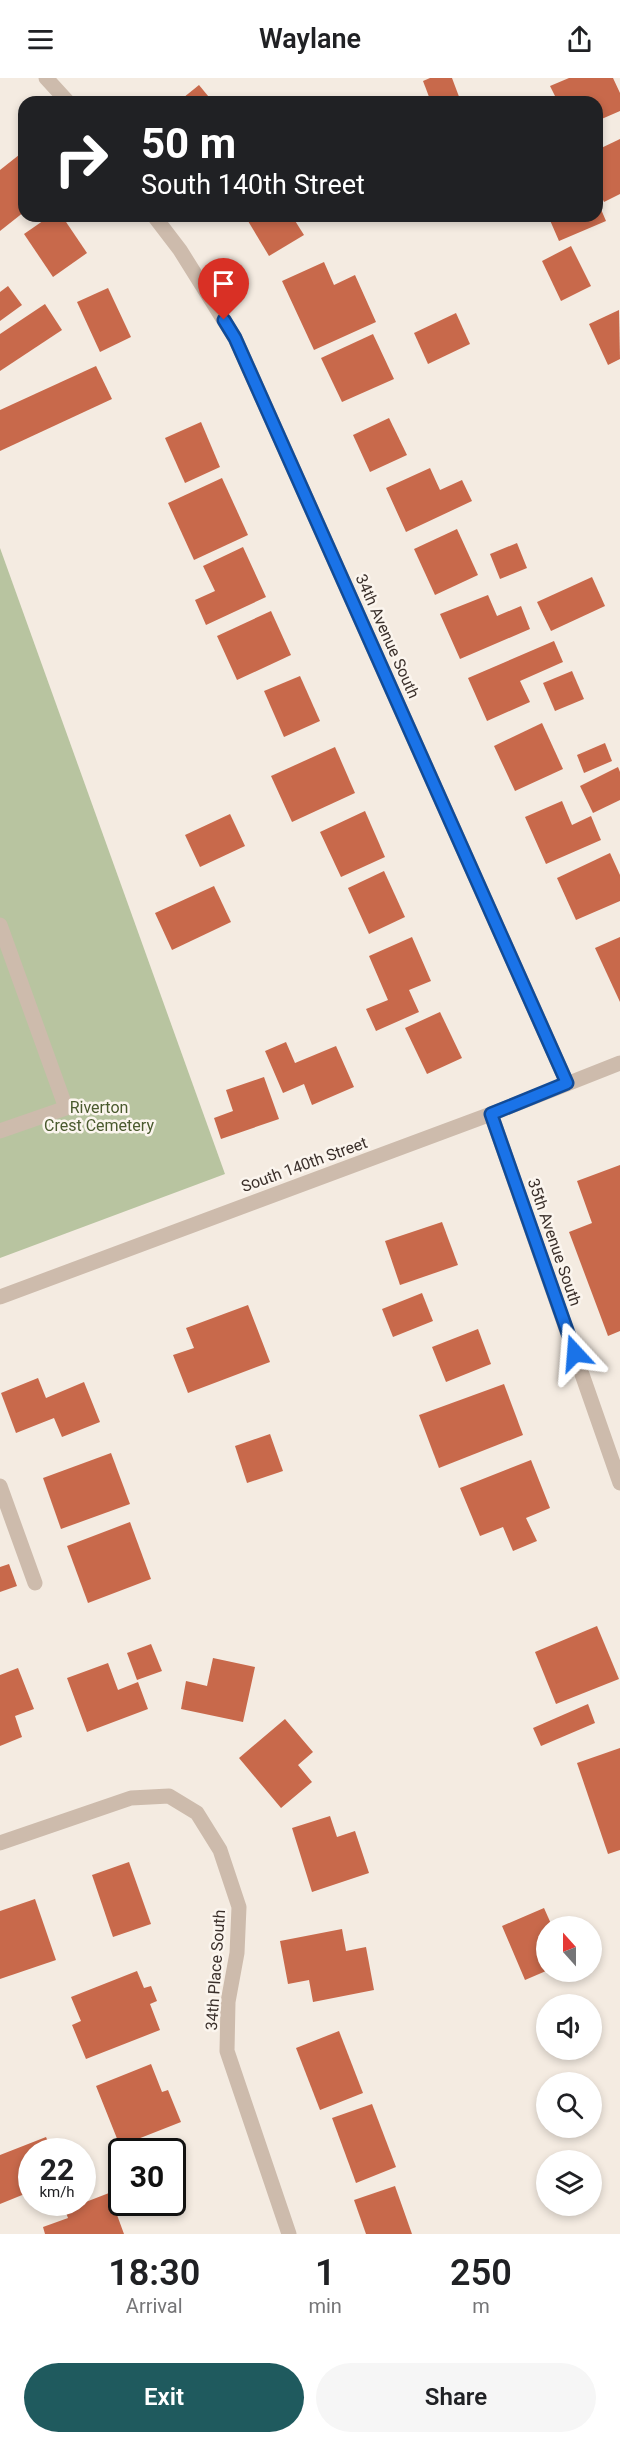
<!DOCTYPE html>
<style>
body{margin:0;font-family:Roboto,sans-serif;background:#f6f6f6;color:#202124;height:100vh;display:flex;flex-direction:column;font-size:22px;white-space:nowrap}
*{box-sizing:border-box;margin:0}
p{font-size:20px;color:#757577}
.icon{flex:none;width:33px;height:33px;fill:none;stroke:currentColor;stroke-width:2;stroke-linecap:round;stroke-linejoin:round}
.map{position:relative;height:2156px;overflow:hidden}
.details{display:flex;flex-direction:column;background:#fff;flex:1}
.details>*{flex:none}
.banner{position:absolute;left:18px;top:18px;width:585px;height:126px;border-radius:18px;box-shadow:0 3px 9px #0003;background:#202124;color:#fff;overflow:hidden}
.needle{width:39px;rotate:339deg}
.controls{position:absolute;left:536px;top:1838px;display:grid;gap:12px}
.controls a{display:grid;place-items:center;width:66px;height:66px;border-radius:50%;background:#fff;box-shadow:0 3px 9px #0003;font-size:30px}
.speed{position:absolute;left:18px;top:2060px;display:flex;gap:12px;font-size:30px;font-weight:700;text-align:center}
.speed>*{display:grid;place-content:center;width:78px;height:78px;border-radius:50%;background:#fff;box-shadow:0 3px 9px #0003;line-height:1}
.speed small{font-size:15px;font-weight:400}
.speed .limit{border:3px solid #111;border-radius:9px;background:#fff;color:#111}
.pin{position:absolute;display:grid;place-items:center;width:51px;height:51px;color:#fff;margin:-62px -26px;border-radius:50% 50% 50% 0;rotate:-45deg;box-shadow:0 0 6px #0007}
.pin .icon{rotate:45deg}
.me{position:absolute;width:66px;margin:-33px;rotate:341deg;stroke-linejoin:round;filter:drop-shadow(0 0 4px #0008)}
.turn{display:flex;align-items:center;gap:21px;height:126px;padding:0 24px;font-size:27px}
.turn .icon{width:78px;height:78px;stroke-width:2.5}
.turn b{display:block;font-size:42px;line-height:51px}
.eta{display:flex;justify-content:space-evenly;align-items:center;height:102px;text-align:center}
.eta b{font-size:36px;font-weight:600;line-height:42px}
.primary-button{display:flex;gap:12px;margin-top:auto;padding:12px 24px}
.primary-button a{flex:1;height:69px;border-radius:36px;background:#1f5a5e;color:#fff;font-size:24px;font-weight:600;line-height:69px;text-align:center}
.primary-button a+a{background:#f6f6f6;color:#202124}
header{display:flex;justify-content:space-between;align-items:center;height:78px;padding:0 24px;background:#fff;font-size:27px;font-weight:600}
.map>svg:first-child{display:block}
.green{fill:#b8c4a0}
.building{fill:#c8694b}
.lines{fill:none;stroke-linecap:round;stroke-linejoin:round}
.service{stroke:#cdbbac;stroke-width:15}
.minor{stroke:#cdbbac;stroke-width:15}
.route-casing{stroke:#114b97;stroke-width:15}
.route{stroke:#1a73e8;stroke-width:10}
.labels{text-anchor:middle;stroke-width:5;stroke-linejoin:round;paint-order:stroke}
.street-label{font-size:16px;fill:#3b302b;stroke:#fbf5ee}
.park-label{font-size:16px;fill:#4a5a2e;stroke:#fbf5ee}
</style>
<header><svg class="icon" aria-label="menu" viewBox="0 0 24 24"><path d="M4 6h16M4 12h16M4 18h16"/></svg>Waylane<svg class="icon" aria-label="share" viewBox="0 0 24 24"><path d="M12 15V3M7 8l5-5 5 5M5 13v7h14v-7"/></svg></header>
<div class="map">
<svg width="620" height="2156" viewBox="0 0 620 2156">
<rect width="100%" height="100%" fill="#f4ebe1"/>
<path class="green" d="M0,470L225,1096L0,1180Z"/>
<g class="building">
<path d="M430,0H452L461,24H431L423,3Z"/>
<path d="M569,0H613L620,15V33L597,43V24H558L550,8Z"/>
<path d="M199,7L213,24H178Z"/>
<path d="M620,61V116L604,124L597,109V72Z"/>
<path d="M24,73V134L0,153V92Z"/>
<path d="M597,122L606,143L559,163L549,140L555,138H597Z"/>
<path d="M50,138H62L87,175L53,199L24,156Z"/>
<path d="M245,138H292L304,157L269,178Z"/>
<path d="M571,168L591,208L561,223L542,183Z"/>
<path d="M324,184L334,207L355,197L376,244L314,272L282,203Z"/>
<path d="M8,208L22,227L0,243V214Z"/>
<path d="M108,210L131,259L100,274L77,224Z"/>
<path d="M45,226L62,252L0,293V256Z"/>
<path d="M619,232L620,281L608,287L589,246Z"/>
<path d="M456,235L470,266L428,286L414,255Z"/>
<path d="M373,256L394,301L342,324L321,280Z"/>
<path d="M96,288L112,321L0,373V332Z"/>
<path d="M389,340L407,377L370,394L353,357Z"/>
<path d="M201,344L220,389L185,405L165,360Z"/>
<path d="M430,390L440,412L462,402L472,423L406,454L386,410Z"/>
<path d="M222,400L248,457L194,482L168,425Z"/>
<path d="M457,451L478,497L435,517L414,471Z"/>
<path d="M517,465L527,490L500,501L490,476Z"/>
<path d="M243,469L266,519L206,547L195,522L215,513L203,488Z"/>
<path d="M592,499L605,528L551,553L537,524Z"/>
<path d="M488,517L497,538L521,528L530,551L460,581L440,536Z"/>
<path d="M271,533L291,577L237,602L217,558Z"/>
<path d="M554,563L563,584L520,603L530,624L487,643L468,600Z"/>
<path d="M572,593L584,621L555,633L543,605Z"/>
<path d="M300,598L320,643L284,659L264,613Z"/>
<path d="M542,645L563,691L515,713L494,668Z"/>
<path d="M605,665L612,683L584,695L577,677Z"/>
<path d="M335,669L355,715L292,744L271,698Z"/>
<path d="M618,689L620,694V722L593,735L580,708Z"/>
<path d="M562,723L572,747L591,738L601,762L546,786L525,739Z"/>
<path d="M365,733L385,779L341,799L320,754Z"/>
<path d="M230,736L245,768L200,789L185,757Z"/>
<path d="M610,775L620,797V823L576,842L557,800Z"/>
<path d="M384,793L405,839L369,856L348,810Z"/>
<path d="M214,808L231,844L172,872L155,835Z"/>
<path d="M412,859L431,903L409,912L419,934L376,953L366,931L388,922L369,878Z"/>
<path d="M620,859V924L595,870Z"/>
<path d="M440,934L462,980L427,996L405,950Z"/>
<path d="M286,964L295,985L336,968L354,1009L312,1027L304,1006L283,1015L265,973Z"/>
<path d="M264,999L279,1041L221,1061L214,1040L233,1033L226,1012Z"/>
<path d="M620,1087V1253L608,1258L569,1154L592,1145L577,1103Z"/>
<path d="M442,1144L458,1187L400,1207L385,1163Z"/>
<path d="M422,1215L433,1243L393,1259L382,1231Z"/>
<path d="M248,1227L270,1284L188,1315L173,1277L194,1270L186,1250Z"/>
<path d="M478,1251L491,1286L446,1304L432,1269Z"/>
<path d="M38,1300L46,1320L84,1304L100,1344L62,1359L54,1340L16,1355L1,1315Z"/>
<path d="M504,1306L523,1357L439,1390L419,1337Z"/>
<path d="M270,1356L283,1393L247,1405L235,1368Z"/>
<path d="M111,1375L130,1426L61,1451L43,1400Z"/>
<path d="M531,1382L550,1430L526,1440L537,1463L513,1473L503,1449L480,1458L460,1410Z"/>
<path d="M130,1444L151,1501L88,1525L67,1468Z"/>
<path d="M9,1486L17,1508L0,1514V1489Z"/>
<path d="M597,1548L619,1601L556,1626L535,1574Z"/>
<path d="M151,1566L162,1593L137,1602L127,1575Z"/>
<path d="M213,1580L255,1589L243,1644L181,1631L186,1603L207,1608Z"/>
<path d="M108,1585L118,1612L138,1604L148,1631L87,1654L67,1600Z"/>
<path d="M18,1590L34,1631L15,1638L22,1659L0,1668V1597Z"/>
<path d="M588,1626L595,1645L541,1668L533,1650Z"/>
<path d="M285,1641L313,1674L298,1687L312,1704L281,1730L239,1680Z"/>
<path d="M620,1670V1772L608,1776L577,1685Z"/>
<path d="M330,1738L337,1759L355,1753L369,1795L312,1814L292,1750Z"/>
<path d="M129,1784L151,1846L113,1859L92,1797Z"/>
<path d="M35,1821L56,1882L0,1901V1833Z"/>
<path d="M544,1830L552,1848H546V1893L525,1902L502,1848Z"/>
<path d="M342,1851L346,1873L366,1869L374,1912L313,1924L309,1902L288,1906L280,1863Z"/>
<path d="M137,1893L144,1910L151,1908L157,1923L150,1926L160,1952L86,1981L72,1947L81,1943L71,1919Z"/>
<path d="M339,1953L363,2015L320,2032L296,1970Z"/>
<path d="M151,1986L162,2014L168,2012L181,2044L120,2068L96,2008Z"/>
<path d="M372,2026L396,2089L356,2105L332,2040Z"/>
<path d="M46,2059L52,2073H32V2113L0,2126V2077Z"/>
<path d="M395,2108L412,2156H366L354,2122Z"/>
<path d="M109,2115L124,2156H45L43,2149L68,2140L65,2132Z"/>
</g>
<g class="lines">
<g class="service">
<path d="M0,847L66,1030L0,1053"/>
<path d="M0,1408L35,1505"/>
</g>
<g class="minor">
<path d="M46,0L68,24"/>
<path d="M154,138L180,172L235,260L567,1005"/>
<path d="M491,1036L620,1405"/>
<path d="M0,1219L491,1036L620,985"/>
<path d="M0,1765L131,1720L169,1718L197,1735L220,1772L239,1829L237,1875L228,1924L227,1973L289,2156"/>
</g>
</g>
<g class="lines">
<g class="route-casing">
<path id="route" d="M224,242L235,260L567,1005L491,1036L575,1275"/>
</g>
<use href="#route" class="route"/>
</g>
<g class="labels">
<g class="street-label">
<text transform="translate(388 558) rotate(66)" y="6">34th Avenue South</text>
<text transform="translate(304 1086) rotate(-20)" y="6">South 140th Street</text>
<text transform="translate(555 1164) rotate(71)" y="6">35th Avenue South</text>
<text transform="translate(215 1892) rotate(-86)" y="6">34th Place South</text>
</g>
<g class="park-label">
<text x="99" y="1035">Riverton<tspan x="99" dy="18">Crest Cemetery</tspan></text>
</g>
</g>
</svg>
<div class="controls">
<a><svg class="needle" viewBox="-14 -14 28 28"><path d="M0-13l5 13h-10z" fill="#e53935"/><path d="M0 13l5-13h-10z" fill="#757577"/></svg></a>
<a><svg class="icon" aria-label="sound" viewBox="0 0 24 24"><path d="M4 9h4l5-4v14l-5-4H4zM17 9q2 3 0 6"/></svg></a>
<a><svg class="icon" aria-label="search" viewBox="0 0 24 24"><circle cx="10" cy="10" r="6"/><path d="M15 15l6 6"/></svg></a>
<a><svg class="icon" aria-label="layers" viewBox="0 0 24 24"><path d="M12 4l9 5-9 5-9-5zM3 14l9 5 9-5"/></svg></a>
</div>
<div class="speed"><div>22<small>km/h</small></div><div class="limit">30</div></div>
<div class="pin" style="left:224px;top:242px;background:#d93025"><svg class="icon" aria-label="arrive" viewBox="0 0 24 24"><path d="M6 21V4h12l-3 4 3 4H6"/></svg></div>
<svg class="me" style="left:575px;top:1275px" viewBox="-20 -20 40 40"><path d="M0-17L14 15 0 8-14 15z" fill="#1a73e8" stroke="#fff" stroke-width="4"/></svg>
<div class="banner">
<div class="turn"><svg class="icon" aria-label="right" viewBox="0 0 24 24"><path d="M7 20v-9h11M14 6l5 5-5 5"/></svg><div><b>50 m</b>South 140th Street</div></div>
</div>
</div>
<section class="details">
<div class="eta">
<div><b>18:30</b><p>Arrival</p></div>
<div><b>1</b><p>min</p></div>
<div><b>250</b><p>m</p></div>
</div>
<div class="primary-button"><a>Exit</a><a>Share</a></div>
</section>
